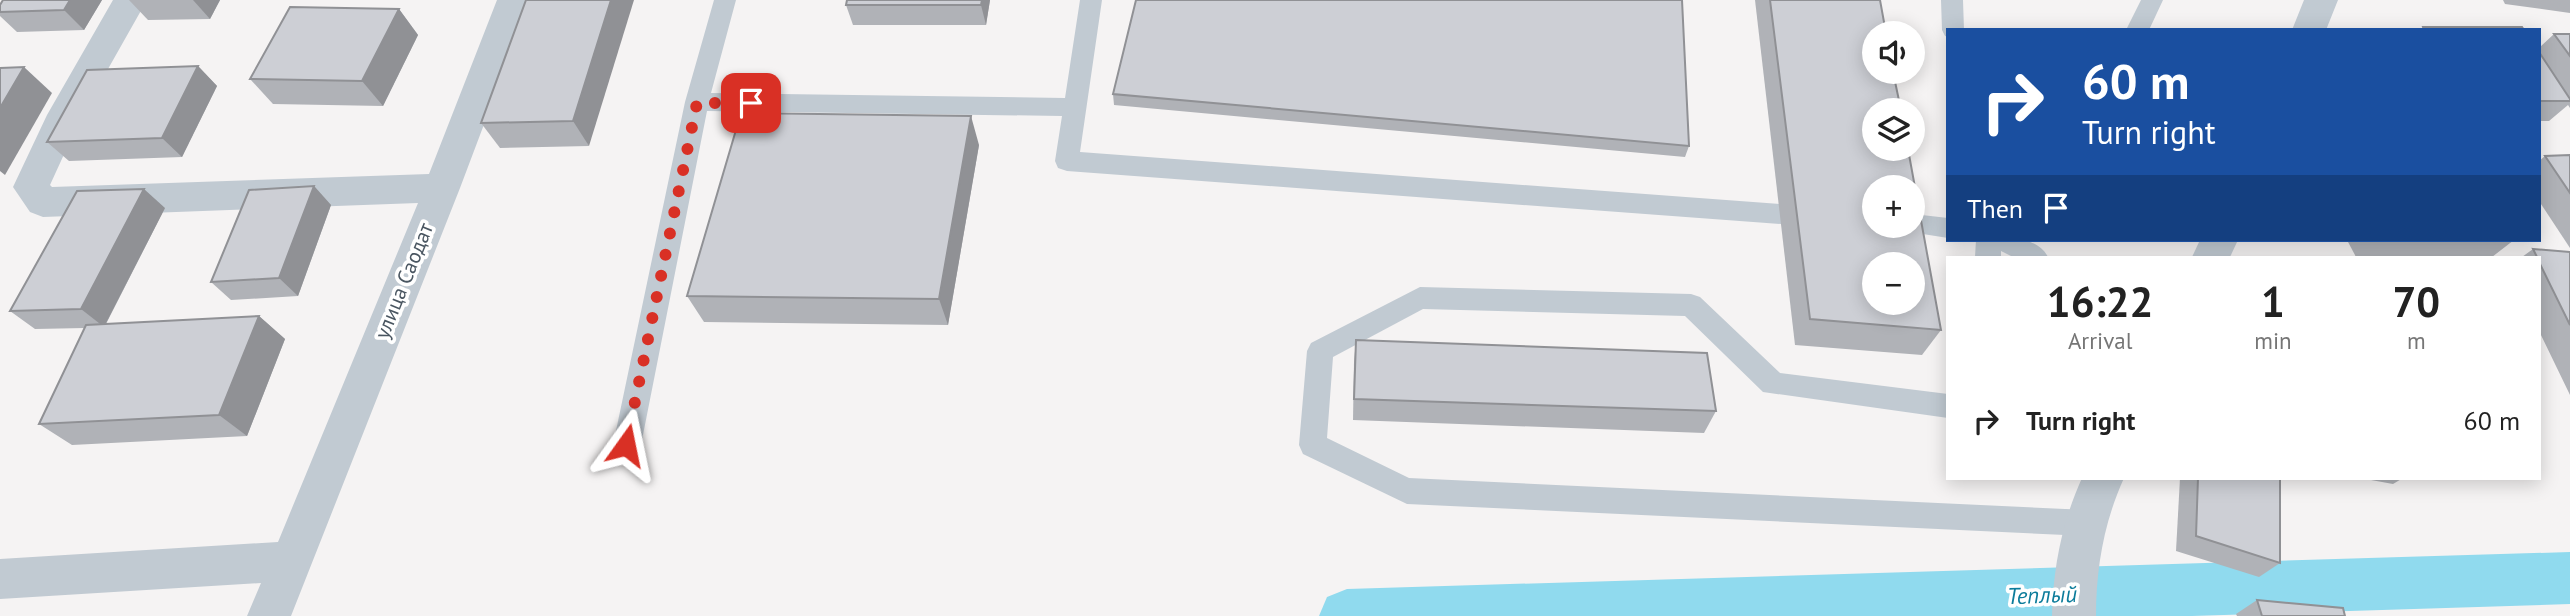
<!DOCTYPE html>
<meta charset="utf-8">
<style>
body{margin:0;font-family:"PT Sans",sans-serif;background:#f2f2f2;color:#222;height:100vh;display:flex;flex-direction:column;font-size:26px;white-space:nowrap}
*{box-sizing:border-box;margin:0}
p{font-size:23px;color:#767676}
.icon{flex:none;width:38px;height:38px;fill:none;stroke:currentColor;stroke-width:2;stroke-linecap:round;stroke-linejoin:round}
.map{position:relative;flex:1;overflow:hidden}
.drawer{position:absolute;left:1946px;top:256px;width:595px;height:224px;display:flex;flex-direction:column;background:#fff;border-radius:0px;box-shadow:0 4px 18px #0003}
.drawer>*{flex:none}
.banner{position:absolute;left:1946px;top:28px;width:595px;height:214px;border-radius:0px;box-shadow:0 4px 18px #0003;background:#1a4fa0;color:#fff;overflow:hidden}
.controls{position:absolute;left:1862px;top:21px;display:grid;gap:14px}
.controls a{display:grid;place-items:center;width:63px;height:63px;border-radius:50%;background:#fff;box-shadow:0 4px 18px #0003;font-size:35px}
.pin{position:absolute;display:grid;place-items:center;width:60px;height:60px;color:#fff;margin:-30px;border-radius:14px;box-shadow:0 4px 10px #0006}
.me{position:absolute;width:77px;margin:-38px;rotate:12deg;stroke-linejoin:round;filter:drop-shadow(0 0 5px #0008)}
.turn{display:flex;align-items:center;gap:24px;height:147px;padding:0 21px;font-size:32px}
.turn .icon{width:91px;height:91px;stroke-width:2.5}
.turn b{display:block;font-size:49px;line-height:60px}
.then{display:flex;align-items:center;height:66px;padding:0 21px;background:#0003;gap:14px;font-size:26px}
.eta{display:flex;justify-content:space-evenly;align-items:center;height:119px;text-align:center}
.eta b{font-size:42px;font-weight:700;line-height:49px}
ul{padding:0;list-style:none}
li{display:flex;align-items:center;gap:21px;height:91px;padding:0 21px}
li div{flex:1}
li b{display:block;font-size:26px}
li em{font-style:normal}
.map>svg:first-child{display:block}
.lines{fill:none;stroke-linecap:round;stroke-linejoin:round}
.canal{fill:#90daee;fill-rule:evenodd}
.service{fill:#c1cad2;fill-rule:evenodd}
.minor{fill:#c1cad2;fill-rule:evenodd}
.tertiary{fill:#c1cad2;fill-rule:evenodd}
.wall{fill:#b0b2b7}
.shaded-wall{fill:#909195}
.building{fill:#cdcfd5;stroke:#909195;stroke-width:2;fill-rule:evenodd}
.route{stroke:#d93025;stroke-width:12;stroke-dasharray:0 21.6}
.labels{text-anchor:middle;stroke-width:7;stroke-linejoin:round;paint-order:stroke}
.street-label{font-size:21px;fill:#4a5661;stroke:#fff}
.water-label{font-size:23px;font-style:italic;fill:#0c7c9b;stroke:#fff}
</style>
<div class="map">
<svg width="2570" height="616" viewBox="0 0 2570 616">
<rect width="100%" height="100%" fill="#f5f3f3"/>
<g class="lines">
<path class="canal" d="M2570,552V604L2192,616H1319L1327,597L1347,589Z"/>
<g class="service">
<path d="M714,0H736L711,93L1065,98L1080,0H1102L1080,152L1874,211V226H1884L1874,231L1067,171L1058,168L1055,161L1062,116L707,111L641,445L637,454L627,457L617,454L613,445L685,102Z"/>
<path d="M1941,0H1963L1964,30H1948V37L1945,36L1942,30Z"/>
<path d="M2141,0H2163L2149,30H2126Z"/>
<path d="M1913,214L1948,218V238L1904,231L1901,226H1913Z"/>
<path d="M1976,240C1999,239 2036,233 2048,257H2013L2001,251V257H1975Z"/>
<path d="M1420,287L1691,294L1700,297L1780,373L1948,394V418L1763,392L1685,316L1423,309L1333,357L1327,438L1409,478L2087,510L2097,514L2101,523L2097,532L2087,536L1407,504L1303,454L1299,445L1307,351L1311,343Z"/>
</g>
<path class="minor" d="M113,0H147L82,115L50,185L52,187L429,174L497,0H531L460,188L291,616H247L261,583L0,599V559L278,542L418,203L43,217L30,212L13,187L47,115Z"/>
<g class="tertiary">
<path d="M2304,0H2338L2326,30H2292Z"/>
<path d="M2200,240H2238L2230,257H2192Z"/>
<path d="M2082,478H2124C2104,522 2096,568 2096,616H2052C2053,568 2062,522 2082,478Z"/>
</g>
</g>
<g class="wall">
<path d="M3,0H102L84,30L17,32L0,16V5Z"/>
<path d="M129,0H220L210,19L148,20Z"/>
<path d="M526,0L589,146L500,148L481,123Z"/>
<path d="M990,0L986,25H853L846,5Z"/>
<path d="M1755,0H1880L1941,330L1922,355L1795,345Z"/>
<path d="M2503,0H2570V13L2505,4Z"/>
<path d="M399,9L418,35L383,106L273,104L250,79Z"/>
<path d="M2554,34H2570V108L2568,105L2549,121H2539V48Z"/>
<path d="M198,66L217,86L182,157L69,161L47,142Z"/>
<path d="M1113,94L1689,146L1685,157L1114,105Z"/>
<path d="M979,145L948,325L704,322L687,296Z"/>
<path d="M2570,155V248L2539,201V161L2545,156Z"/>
<path d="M314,186L331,205L298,296L231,300L211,282Z"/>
<path d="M165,208L106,324L259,316L285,339L247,436L72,445L39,424L85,328L35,329L10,311Z"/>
<path d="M2347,240H2514L2492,257H2356Z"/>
<path d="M2533,249L2570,252V395L2539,331V257H2522Z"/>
<path d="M1356,340L1716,411L1704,433L1353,420L1354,362Z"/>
<path d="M2180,478H2280V563L2259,577L2176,551Z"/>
<path d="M2360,478H2403L2393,484Z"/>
<path d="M2257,600L2345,616H2237L2236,614Z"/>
</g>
<g class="shaded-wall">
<path d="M70,0H102L84,30L64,10Z"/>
<path d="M193,0H220L210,19Z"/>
<path d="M611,0H634L589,146L573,121Z"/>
<path d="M982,0H990L986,25L981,5Z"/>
<path d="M399,9L418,35L383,106L362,81Z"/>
<path d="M198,66L217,86L182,157L162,138Z"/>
<path d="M24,67L52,93L5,175L0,171V108Z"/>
<path d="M971,116L979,145L948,325L939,299Z"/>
<path d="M314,186L331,205L298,296L279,278Z"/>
<path d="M144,189L165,208L104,327L81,309Z"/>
<path d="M259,316L285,339L247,436L219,415Z"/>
</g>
<g class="building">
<path d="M3,0H70L64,10L0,12V5Z"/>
<path d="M526,0H611L573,121L481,123Z"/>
<path d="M847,0H982L981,5H846Z"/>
<path d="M1136,0H1682L1689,146L1113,94Z"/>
<path d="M1770,0H1880L1886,33H1874V72H1893L1901,110H1874V149H1908L1941,330L1810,319ZM1874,187H1913V226H1874ZM1874,264H1913V303H1874Z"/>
<path d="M290,7L399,9L362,81L250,79Z"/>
<path d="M2423,27H2522L2524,30H2424Z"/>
<path d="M2554,34H2570V56Z"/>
<path d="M2539,52L2570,99V101H2539Z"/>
<path d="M198,66L162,138L47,142L87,70Z"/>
<path d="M24,67L0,108V68Z"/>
<path d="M741,113L971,116L939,299L687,296Z"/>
<path d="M2570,155V193L2545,156Z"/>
<path d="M314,186L279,278L211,282L249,190Z"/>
<path d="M144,189L81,309L10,311L77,191Z"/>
<path d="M2533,249L2570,252V325L2539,262V257H2537Z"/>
<path d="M259,316L219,415L39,424L86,325Z"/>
<path d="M1356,340L1707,353L1716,411L1354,399Z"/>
<path d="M2198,478H2280V563L2196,536Z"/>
<path d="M2257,600L2343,608L2345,616H2262Z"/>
</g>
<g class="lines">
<path class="route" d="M626,445L697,103H751"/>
</g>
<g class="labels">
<g class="street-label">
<text transform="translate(404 281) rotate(-68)" y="7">улица Саодат</text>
</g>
<g class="water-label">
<text transform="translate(2042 595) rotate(-2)" y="8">Теплый</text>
</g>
</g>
</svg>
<div class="controls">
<a><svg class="icon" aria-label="sound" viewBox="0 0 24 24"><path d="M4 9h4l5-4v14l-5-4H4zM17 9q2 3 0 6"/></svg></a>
<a><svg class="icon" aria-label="layers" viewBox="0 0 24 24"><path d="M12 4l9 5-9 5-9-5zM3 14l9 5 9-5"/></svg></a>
<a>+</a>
<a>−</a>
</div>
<div class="pin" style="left:751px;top:103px;background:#d93025"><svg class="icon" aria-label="arrive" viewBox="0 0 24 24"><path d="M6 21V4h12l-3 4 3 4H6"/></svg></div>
<svg class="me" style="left:626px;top:445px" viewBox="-20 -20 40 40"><path d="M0-17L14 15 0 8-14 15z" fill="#d93025" stroke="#fff" stroke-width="4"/></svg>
<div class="banner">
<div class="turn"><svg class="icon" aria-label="right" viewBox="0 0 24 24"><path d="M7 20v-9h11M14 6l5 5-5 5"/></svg><div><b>60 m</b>Turn right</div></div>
<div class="then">Then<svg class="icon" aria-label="arrive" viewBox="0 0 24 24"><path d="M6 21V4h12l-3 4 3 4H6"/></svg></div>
</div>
<section class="drawer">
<div class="eta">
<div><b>16:22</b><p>Arrival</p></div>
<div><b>1</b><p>min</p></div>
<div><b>70</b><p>m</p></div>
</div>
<ul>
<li><svg class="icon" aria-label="right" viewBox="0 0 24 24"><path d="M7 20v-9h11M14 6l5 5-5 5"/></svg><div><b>Turn right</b></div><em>60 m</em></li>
</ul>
</section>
</div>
